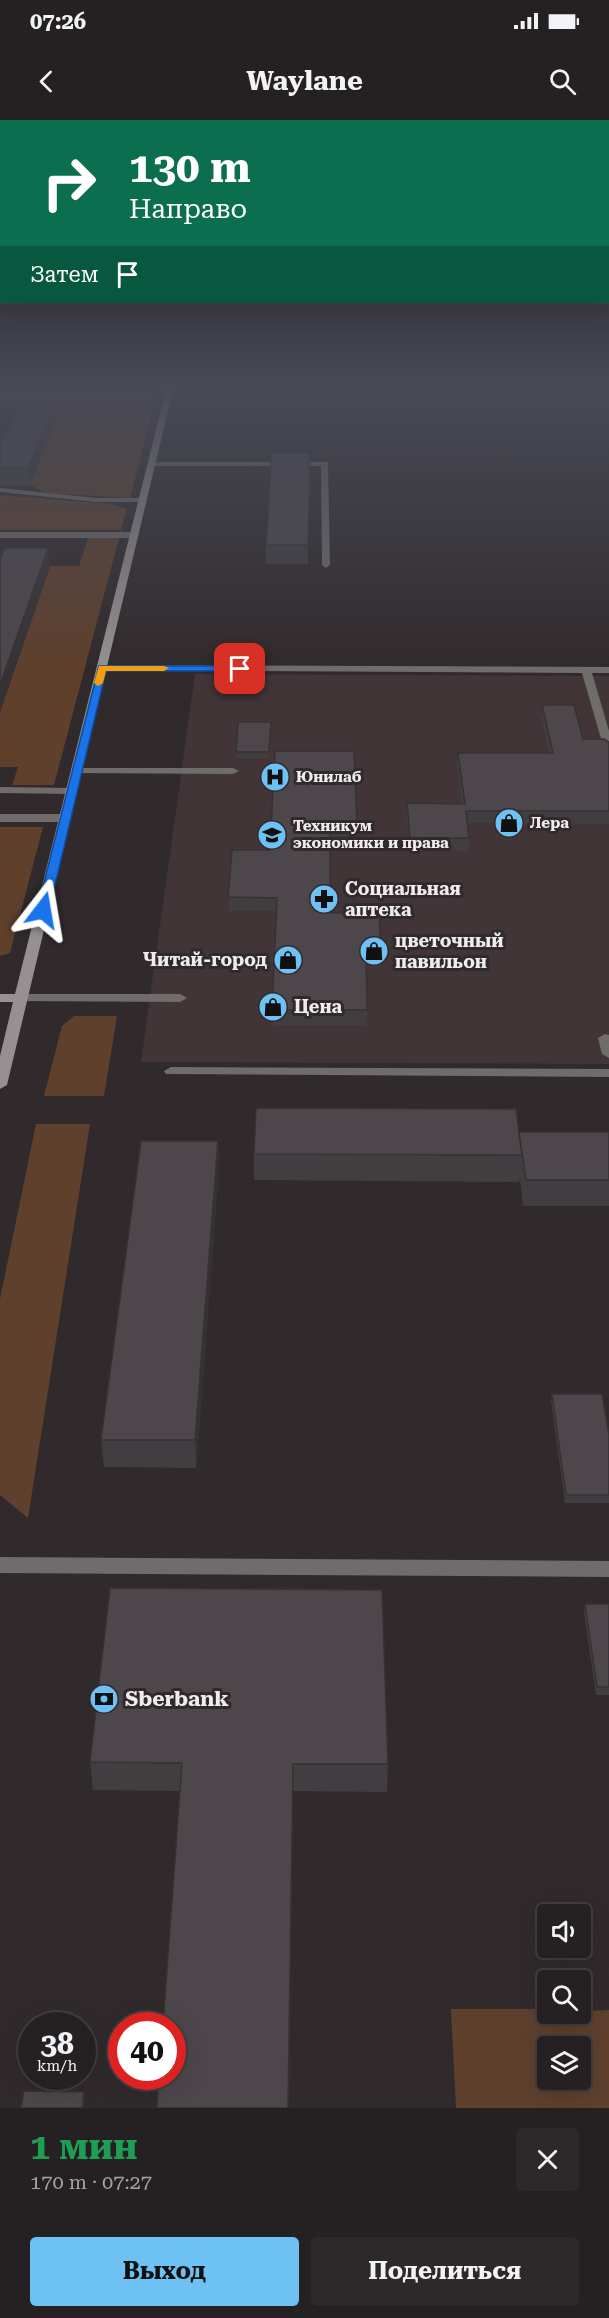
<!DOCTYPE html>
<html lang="ru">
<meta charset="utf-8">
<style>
body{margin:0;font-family:"Roboto Serif",serif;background:#2d282a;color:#f1f3f6;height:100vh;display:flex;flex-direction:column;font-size:22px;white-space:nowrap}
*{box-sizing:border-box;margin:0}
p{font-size:20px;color:#a3a3a5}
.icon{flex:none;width:33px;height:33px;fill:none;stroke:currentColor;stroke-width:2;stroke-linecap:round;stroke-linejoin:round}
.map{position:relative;height:1988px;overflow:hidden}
.panel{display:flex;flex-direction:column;background:#252021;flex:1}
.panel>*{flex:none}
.hud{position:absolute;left:0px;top:0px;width:609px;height:183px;box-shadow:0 6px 24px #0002,0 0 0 2px #423e3f;background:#0b6e4f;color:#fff;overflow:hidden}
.fabs{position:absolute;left:537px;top:1784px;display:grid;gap:12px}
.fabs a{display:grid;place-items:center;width:54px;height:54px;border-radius:6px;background:#252021;box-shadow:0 6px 24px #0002,0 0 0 2px #423e3f;font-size:30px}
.speed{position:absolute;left:18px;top:1892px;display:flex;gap:12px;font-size:30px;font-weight:700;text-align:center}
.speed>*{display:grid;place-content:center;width:78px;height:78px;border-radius:50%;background:#252021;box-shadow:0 6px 24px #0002,0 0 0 2px #423e3f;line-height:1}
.speed small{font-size:15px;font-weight:400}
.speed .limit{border:9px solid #d22;background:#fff;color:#111}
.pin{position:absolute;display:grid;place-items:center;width:51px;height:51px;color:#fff;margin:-26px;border-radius:12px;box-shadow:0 3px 9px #0006}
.me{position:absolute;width:66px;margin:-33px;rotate:14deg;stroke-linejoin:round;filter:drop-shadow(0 0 4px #0008)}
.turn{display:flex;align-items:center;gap:21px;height:126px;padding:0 30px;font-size:27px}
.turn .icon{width:78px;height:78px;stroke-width:2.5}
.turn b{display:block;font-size:42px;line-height:51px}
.then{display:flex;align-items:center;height:57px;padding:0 30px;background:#0003;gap:12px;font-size:22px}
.round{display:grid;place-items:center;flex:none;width:63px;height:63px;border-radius:6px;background:#2d282a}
.overview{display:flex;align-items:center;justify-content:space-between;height:102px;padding:0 30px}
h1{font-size:36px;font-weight:700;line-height:45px;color:#1e9e55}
.cta{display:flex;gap:12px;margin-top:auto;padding:12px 30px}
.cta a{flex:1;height:69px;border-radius:6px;background:#6ec2f3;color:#111;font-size:24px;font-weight:700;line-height:69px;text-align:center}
.cta a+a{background:#2d282a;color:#f1f3f6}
.status{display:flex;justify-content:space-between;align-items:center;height:42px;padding:0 30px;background:#252021;direction:ltr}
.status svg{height:16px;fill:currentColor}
header{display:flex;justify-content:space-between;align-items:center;height:78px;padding:0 30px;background:#252021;font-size:27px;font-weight:700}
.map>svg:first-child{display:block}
.built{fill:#413538}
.green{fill:#5e402d;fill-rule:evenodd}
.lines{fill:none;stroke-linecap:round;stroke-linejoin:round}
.lane{fill:#706c6c;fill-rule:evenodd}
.secondary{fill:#969090;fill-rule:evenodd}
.wall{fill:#423d40}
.shaded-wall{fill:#363234}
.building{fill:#4d474b;stroke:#363234;stroke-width:1.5}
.route{fill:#1a73e8;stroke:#114b97;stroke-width:1.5}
.slow{fill:#f59e0b}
.labels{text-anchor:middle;stroke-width:6;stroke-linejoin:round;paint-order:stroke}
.far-poi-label{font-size:15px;font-weight:bold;fill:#f0eced;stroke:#312a2c;text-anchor:start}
.poi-label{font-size:18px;font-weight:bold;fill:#f0eced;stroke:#312a2c;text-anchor:start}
.near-poi-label{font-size:21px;font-weight:bold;fill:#f0eced;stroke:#312a2c;text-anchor:start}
</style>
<div class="status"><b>07:26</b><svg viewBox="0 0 49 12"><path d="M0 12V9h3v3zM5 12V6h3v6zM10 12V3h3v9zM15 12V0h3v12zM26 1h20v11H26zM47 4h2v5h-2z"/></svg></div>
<header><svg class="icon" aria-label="back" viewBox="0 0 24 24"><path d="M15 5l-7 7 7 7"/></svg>Waylane<svg class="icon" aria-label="search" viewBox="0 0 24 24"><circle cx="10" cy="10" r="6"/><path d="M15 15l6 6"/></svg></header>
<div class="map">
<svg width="609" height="1988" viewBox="0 0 609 1988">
<rect width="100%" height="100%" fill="#312a2c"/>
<path class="built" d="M195,554L609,556V944L141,942Z"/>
<g class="green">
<path d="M0,270H158L130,378L47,373L30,365L37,290L0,289Z"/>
<path d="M0,375L111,384L127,389L121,410H0Z"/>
<path d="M88,418H119L54,665H12L18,647H0V592L50,446H79Z"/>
<path d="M0,707H43L10,833L0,836Z"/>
<path d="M74,896H117L104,976H44L62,906Z"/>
<path d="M36,1004H90L28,1398L0,1375V1179Z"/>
<path d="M451,1889H547L548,1893L609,1890V1988H456ZM548,1926H580V1959H548Z"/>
</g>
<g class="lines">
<g class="lane">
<path d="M152,342H328L330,445L326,448L322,445L321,346H149V342Z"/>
<path d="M0,368L96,378H143L147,380L143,382H96L0,372Z"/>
<path d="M0,412H135L139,415L135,418H0Z"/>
<path d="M102,545L609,547V553H592L609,611V632L604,629L582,553L98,550L97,548Z"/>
<path d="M77,648H233L239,651L233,654L73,653L71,651Z"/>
<path d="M0,667L72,668L78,671L72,674L0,673Z"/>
<path d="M0,694H65L71,698L65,702H0Z"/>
<path d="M21,874H180L187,878L180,882L16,881L14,878Z"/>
<path d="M605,914L609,915V938L602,934L598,918Z"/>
<path d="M171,947L609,949V957L166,954L164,951Z"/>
<path d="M0,1437L609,1441V1457L0,1453Z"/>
</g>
<path class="secondary" d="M166,270H173L7,965L0,969V936L13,882H0V874H15Z"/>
</g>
<g class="wall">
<path d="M53,288L55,304L30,365H0V325Z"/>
<path d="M310,333L308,444H266V425Z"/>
<path d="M542,585L583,619L609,622V704L467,703L469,718V731H410L406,696L407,683L462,684L457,645L458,633H549L541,597Z"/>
<path d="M271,602L269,638H236V632Z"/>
<path d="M275,631L357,702V716H330V793L381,828L380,843L366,842L367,905H273L277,791H229L228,777L270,730Z"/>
<path d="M609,1012V1086H523L520,1059L519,1062L254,1060V1034L519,1014Z"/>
<path d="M218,1021L219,1047L196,1348L104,1347L101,1320Z"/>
<path d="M552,1274L609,1314V1383H565L551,1281Z"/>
<path d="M585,1484H609V1575H596L584,1492Z"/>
<path d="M90,1642L388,1644L387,1672L293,1671L289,1988H157L180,1671L93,1670Z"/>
</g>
<g class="shaded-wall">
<path d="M53,288L55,304L30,365L28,348Z"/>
<path d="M48,428L50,446L0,592V565Z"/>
<path d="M218,1021L219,1047L196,1348L195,1320Z"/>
<path d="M293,1644L289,1988H288Z"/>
<path d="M84,1972L85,1980L84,1988H82Z"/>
</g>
<g class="building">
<path d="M18,288H53L28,348H0V325Z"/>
<path d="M272,333H310L308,425H266Z"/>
<path d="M5,428H48L0,565V439Z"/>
<path d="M542,585H574L583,619H604L609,622V691H466L469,718H410L407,683L465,684L458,633H553Z"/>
<path d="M238,602H271L269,632H236Z"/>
<path d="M275,631H354L357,702H330V793H379L381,828H366L367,890H272L277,778L228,777L232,730H270Z"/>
<path d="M256,988L516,989L522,1035L254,1034Z"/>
<path d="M519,1012H609V1060H526Z"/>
<path d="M141,1021H218L195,1320H101Z"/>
<path d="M552,1274H602L609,1314V1375H566Z"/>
<path d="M110,1468L382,1470L388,1644H293L288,1988H157L159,1956H172V1905H163L182,1643L90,1642Z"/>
<path d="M585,1484H609V1567H597Z"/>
<path d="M24,1971L84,1972L82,1988H21Z"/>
</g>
<linearGradient id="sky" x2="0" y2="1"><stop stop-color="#1b1718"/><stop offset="0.49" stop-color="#484a56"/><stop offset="1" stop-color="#484a56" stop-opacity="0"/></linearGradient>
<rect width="609" height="549" fill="url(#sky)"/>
<path class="route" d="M99,546H240L245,549L240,551H106L49,790L43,794L37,790Z"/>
<path class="slow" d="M99,546H164L169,548L164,551H106L103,563L98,566L94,563Z"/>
<defs>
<g id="hospital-disc" transform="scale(1.5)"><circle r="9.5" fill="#6ec2f3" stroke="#312a2c"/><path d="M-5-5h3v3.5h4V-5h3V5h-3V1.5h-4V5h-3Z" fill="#111"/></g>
<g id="shop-disc" transform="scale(1.5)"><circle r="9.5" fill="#6ec2f3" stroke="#312a2c"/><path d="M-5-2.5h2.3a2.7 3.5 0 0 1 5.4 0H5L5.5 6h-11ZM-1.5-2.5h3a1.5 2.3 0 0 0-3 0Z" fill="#111"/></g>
<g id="university-disc" transform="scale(1.5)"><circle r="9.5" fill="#6ec2f3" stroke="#312a2c"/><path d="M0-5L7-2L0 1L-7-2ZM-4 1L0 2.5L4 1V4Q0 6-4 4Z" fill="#111"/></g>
<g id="pharmacy-disc" transform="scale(1.5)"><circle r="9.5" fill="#6ec2f3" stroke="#312a2c"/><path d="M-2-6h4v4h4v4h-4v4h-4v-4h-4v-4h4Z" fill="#111"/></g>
<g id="bank-disc" transform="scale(1.5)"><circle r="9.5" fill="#6ec2f3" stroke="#312a2c"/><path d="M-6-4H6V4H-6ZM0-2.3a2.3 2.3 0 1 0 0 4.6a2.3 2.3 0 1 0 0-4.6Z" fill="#111"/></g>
</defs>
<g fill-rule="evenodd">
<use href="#hospital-disc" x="275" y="657"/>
<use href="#shop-disc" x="509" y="703"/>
<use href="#university-disc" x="272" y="715"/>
<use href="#pharmacy-disc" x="324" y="779"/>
<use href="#shop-disc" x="374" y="831"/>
<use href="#shop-disc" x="288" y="840"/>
<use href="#shop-disc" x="273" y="887"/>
<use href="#bank-disc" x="104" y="1579"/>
</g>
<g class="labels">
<g class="far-poi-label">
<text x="296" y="662">Юнилаб</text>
<text x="530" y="708">Лера</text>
<text x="293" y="711">Техникум<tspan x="293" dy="17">экономики и права</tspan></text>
</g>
<g class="poi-label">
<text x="345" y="775">Социальная<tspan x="345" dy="21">аптека</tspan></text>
<text x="395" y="827">цветочный<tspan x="395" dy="21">павильон</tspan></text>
<text x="267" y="846" text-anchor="end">Читай-город</text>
<text x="294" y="893">Цена</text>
</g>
<g class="near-poi-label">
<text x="125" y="1586">Sberbank</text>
</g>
</g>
</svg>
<div class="fabs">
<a><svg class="icon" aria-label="sound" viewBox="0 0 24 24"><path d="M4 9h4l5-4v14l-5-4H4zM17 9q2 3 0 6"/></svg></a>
<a><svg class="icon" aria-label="search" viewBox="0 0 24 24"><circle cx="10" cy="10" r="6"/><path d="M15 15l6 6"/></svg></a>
<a><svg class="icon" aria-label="layers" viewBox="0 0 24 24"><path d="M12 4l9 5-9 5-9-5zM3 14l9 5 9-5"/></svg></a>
</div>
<div class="speed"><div>38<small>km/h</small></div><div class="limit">40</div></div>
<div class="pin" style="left:240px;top:549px;background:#d93025"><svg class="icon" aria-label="arrive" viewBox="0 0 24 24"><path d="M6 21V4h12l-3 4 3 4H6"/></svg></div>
<svg class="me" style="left:43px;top:790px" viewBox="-20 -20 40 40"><path d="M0-17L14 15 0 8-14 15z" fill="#1a73e8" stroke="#fff" stroke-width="4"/></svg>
<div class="hud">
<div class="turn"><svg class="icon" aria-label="right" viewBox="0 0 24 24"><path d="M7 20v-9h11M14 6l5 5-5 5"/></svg><div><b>130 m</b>Направо</div></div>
<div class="then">Затем<svg class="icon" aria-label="arrive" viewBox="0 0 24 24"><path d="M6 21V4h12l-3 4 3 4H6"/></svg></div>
</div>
</div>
<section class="panel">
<div class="overview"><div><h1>1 мин</h1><p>170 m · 07:27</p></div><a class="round"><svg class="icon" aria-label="close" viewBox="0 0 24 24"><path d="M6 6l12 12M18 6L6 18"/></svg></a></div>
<div class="cta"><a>Выход</a><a>Поделиться</a></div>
</section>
